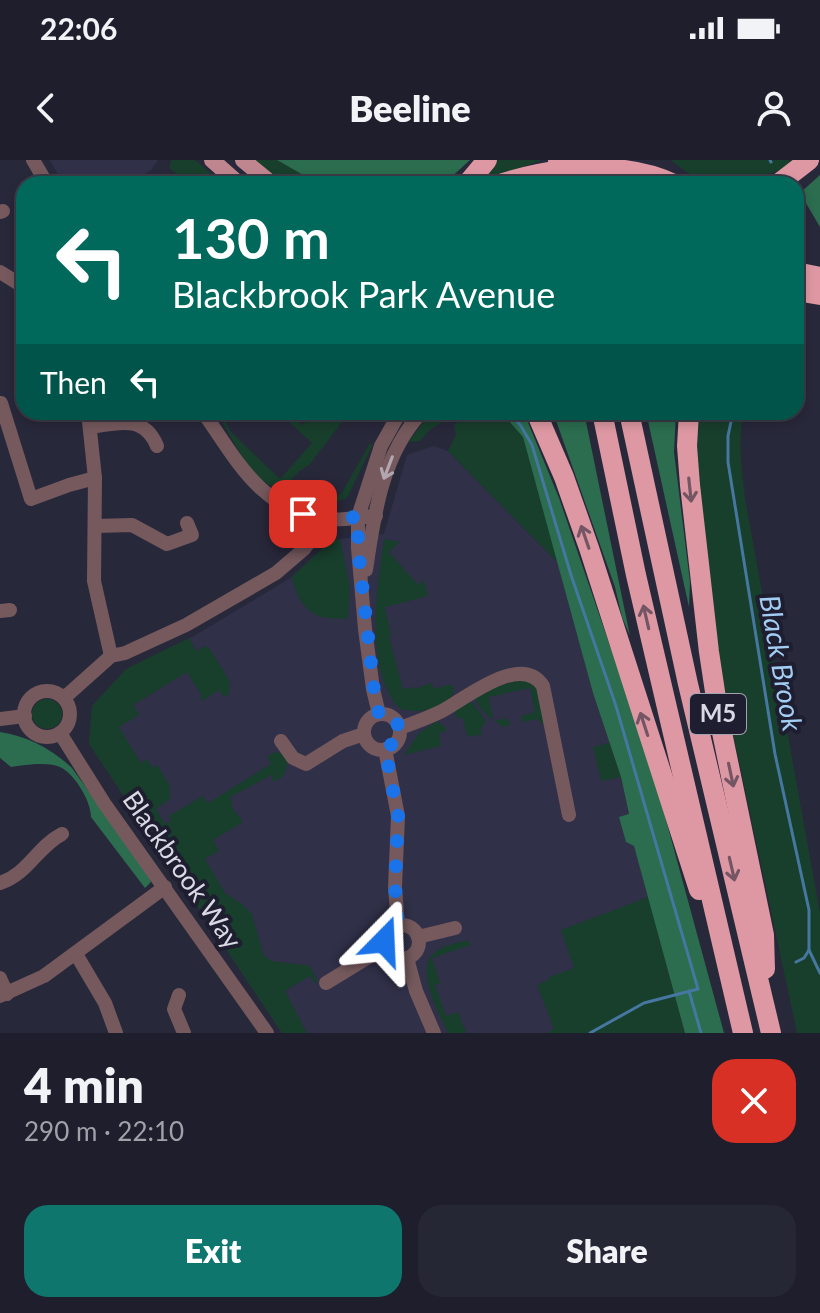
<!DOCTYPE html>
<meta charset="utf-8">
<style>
body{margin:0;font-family:Lato,sans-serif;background:#262734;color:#f1f3f6;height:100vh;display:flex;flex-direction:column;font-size:30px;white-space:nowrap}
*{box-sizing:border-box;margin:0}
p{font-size:26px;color:#a1a2a9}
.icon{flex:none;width:44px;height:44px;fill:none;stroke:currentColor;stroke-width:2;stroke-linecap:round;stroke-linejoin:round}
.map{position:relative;height:873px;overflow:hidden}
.details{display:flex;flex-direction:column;background:#1e1e2c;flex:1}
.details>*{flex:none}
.banner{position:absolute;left:16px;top:16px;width:788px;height:244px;border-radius:24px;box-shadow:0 4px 12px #0003,0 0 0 2px #3c3c48;background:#00695c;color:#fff;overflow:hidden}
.pin{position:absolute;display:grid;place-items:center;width:68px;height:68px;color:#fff;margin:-34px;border-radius:16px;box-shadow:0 4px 12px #0006}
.me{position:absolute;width:88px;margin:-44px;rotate:21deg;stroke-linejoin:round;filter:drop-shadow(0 0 6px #0008)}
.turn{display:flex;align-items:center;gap:28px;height:168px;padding:0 24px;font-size:36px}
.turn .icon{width:104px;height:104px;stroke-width:2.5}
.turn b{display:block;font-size:56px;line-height:68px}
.then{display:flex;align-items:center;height:76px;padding:0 24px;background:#0003;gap:16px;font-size:30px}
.round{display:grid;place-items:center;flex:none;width:84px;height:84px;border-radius:24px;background:#262734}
.summary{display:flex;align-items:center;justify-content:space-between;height:136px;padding:0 24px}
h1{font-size:48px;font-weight:800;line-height:60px}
.cta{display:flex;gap:16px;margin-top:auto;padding:16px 24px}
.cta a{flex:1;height:92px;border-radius:24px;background:#0f766e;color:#fff;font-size:32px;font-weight:800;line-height:92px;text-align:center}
.cta a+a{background:#262734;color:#f1f3f6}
.status{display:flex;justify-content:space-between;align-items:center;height:56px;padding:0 40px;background:#1e1e2c;direction:ltr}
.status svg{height:22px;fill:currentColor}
header{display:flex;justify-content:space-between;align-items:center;height:104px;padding:0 24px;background:#1e1e2c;font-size:36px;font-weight:800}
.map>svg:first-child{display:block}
.built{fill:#303049}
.green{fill:#183e2c}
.forest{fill:#2b6d4e}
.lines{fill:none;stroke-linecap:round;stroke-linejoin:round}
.stream{stroke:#4577a1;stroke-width:3}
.minor{stroke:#75595d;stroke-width:14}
.major{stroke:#c0868f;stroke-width:16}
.highway{stroke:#de98a3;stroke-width:20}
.highway-bridge{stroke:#de98a3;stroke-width:20}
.oneway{stroke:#b2a6b0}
.oneway2{stroke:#745564}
.route{stroke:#1a73e8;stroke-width:14;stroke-dasharray:0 25.2}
.labels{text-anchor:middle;stroke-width:8;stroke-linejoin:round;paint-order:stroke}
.shield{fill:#1e1e30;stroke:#a2a2b0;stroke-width:2}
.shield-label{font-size:24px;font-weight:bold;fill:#dadae7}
.street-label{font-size:26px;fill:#dadae7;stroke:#1e1e30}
.water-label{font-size:28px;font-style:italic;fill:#a3cdf3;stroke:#1e1e30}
</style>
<div class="status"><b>22:06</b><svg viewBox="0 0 49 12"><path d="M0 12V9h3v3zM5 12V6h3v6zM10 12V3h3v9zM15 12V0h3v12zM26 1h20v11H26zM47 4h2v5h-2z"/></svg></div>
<header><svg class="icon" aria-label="back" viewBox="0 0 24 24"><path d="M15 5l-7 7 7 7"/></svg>Beeline<svg class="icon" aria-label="person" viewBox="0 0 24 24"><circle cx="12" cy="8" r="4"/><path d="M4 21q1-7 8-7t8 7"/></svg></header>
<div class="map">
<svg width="820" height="873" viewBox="0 0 820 873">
<rect width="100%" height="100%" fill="#28283b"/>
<g class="built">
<path d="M50,0H158L151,10L129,24H63Z"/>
<path d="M434,286L448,291L558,403L593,533L621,617L629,655L626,682L634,685L685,873H282L89,584L92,546L126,509L194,476L292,417L331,380L384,374L407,295Z"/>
</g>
<g class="green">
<path d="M170,0H195L224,24H209L199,18L190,24L169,8L171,2Z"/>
<path d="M252,0H277L319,24H281Z"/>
<path d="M495,0H540V1L481,21Z"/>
<path d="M671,0H789L791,6C745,22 712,37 671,0Z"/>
<path d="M217,252H220L231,272L280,319L312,283L278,252H295L301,265L327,252H345L342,256L345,258L310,304L297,313L285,328C257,334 229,273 217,252Z"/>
<path d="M432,252H460L431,269L420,281L408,282Z"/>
<path d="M471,252H501L523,277L558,403L448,291L456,275L454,265Z"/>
<path d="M699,252H744C737,281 742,309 745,338L820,753V873H797L721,517L696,315V272Z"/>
<path d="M370,283L373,284L347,338L326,346L305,342L303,332L329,345L343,331Z"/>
<path d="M340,379L350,427L348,458C314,462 299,449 292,417L331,380Z"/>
<path d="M384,379L400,382L389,392L418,425L424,420L428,436L385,447L391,476L389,477L403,529L413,527L414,529L432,523L434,529L452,524L454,532C445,550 415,555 399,548C364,507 377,428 384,379Z"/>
<path d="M189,478L196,491L205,486L210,489L230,522L229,534L224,537L219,530L202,541L200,539L202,536L187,512L133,545L139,555L119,567L141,603L147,599L152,607L157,605L170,626V639L156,649L165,664L171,660L169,656L203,636L208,643L271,604L267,597L275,592L283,594L287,599C288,610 284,618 273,622L272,615L230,637L233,644L231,646L243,662L213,680L219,691L205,699L225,733L242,744L252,754L264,796L272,801L310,806L318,822L315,823L310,816L285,831L307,873H282L89,584L92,546L126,509Z"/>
<path d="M524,519L537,527L545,563L540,564L539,559L522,562L521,556L535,552L530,528L489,537L493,561L508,558L510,565L503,567C489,557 481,552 474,537L498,526Z"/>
<circle cx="47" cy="554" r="15"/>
<path d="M467,541L472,542L486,561L481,569L482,574L468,577L462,557L456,559L455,551Z"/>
<path d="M437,561L446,568V571L439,573L441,586L404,595L419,573Z"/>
<path d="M609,583L621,617L601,621L593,587Z"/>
<path d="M648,737L685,873H546L554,869L537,825L550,819L549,817L574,808L561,770Z"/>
<path d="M467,780L471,785L432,798L440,823L435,825L446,856L458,852L466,873H448C440,855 416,813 432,795C439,786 457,783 467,780Z"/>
</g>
<g class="forest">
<path d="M277,0H470L448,20L433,24H319Z"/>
<path d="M820,15V67L800,33Z"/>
<path d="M501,252H519L527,260L559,338L651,605L724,873H685L634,686L626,682L619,657L629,654L621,617L593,533L523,277Z"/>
<path d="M553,252H584L630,476L622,457L615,427Z"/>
<path d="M646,252H676L674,292L690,422L689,447Z"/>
<path d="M0,572C27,576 52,589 72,608L147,713L151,722L145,728L91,657C91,642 76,616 62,608C49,601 25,605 11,607L0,598Z"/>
</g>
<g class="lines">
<g class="stream">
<path d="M770,0L771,2"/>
<path d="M509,252L521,266L532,285L571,415L616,546L698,829L644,843L590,873"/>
<path d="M733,252L728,276V302L775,594L809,750V790L804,798L796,802"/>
<path d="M809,790L820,813"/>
<path d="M689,831L701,873"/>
</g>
<g class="minor">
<path d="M33,0L47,24"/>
<path d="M0,52L3,51"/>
<path d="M0,112L24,127"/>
<path d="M1,243L31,339L69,325L95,318"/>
<path d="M88,252L95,318L94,421L111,496"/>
<path d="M203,252C236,299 261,351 326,359C341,361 360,357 376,356"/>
<path d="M90,267C117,263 144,254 157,286"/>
<path d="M96,366L132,365L167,384L192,375L187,363"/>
<path d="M366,410C374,355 382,294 422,252"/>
<path d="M0,451L10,450"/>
<circle cx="47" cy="554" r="23"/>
<path d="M64,538L111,496L125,493L186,465L276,413L304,389L327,359"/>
<path d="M379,554L373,529L365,469L358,388V357L381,286L400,252"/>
<circle cx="382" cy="572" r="18"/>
<path d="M0,559L25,556"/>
<path d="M400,568C414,563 428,558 442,551C465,539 521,492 543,526L569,655"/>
<path d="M60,573L104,643L267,873"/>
<path d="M281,581L293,598L306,604L343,581L364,574"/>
<path d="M385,589L398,656L395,727L398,765"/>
<path d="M0,723C28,714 37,687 62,674"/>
<circle cx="402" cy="782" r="17"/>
<path d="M418,777L455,768"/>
<path d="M76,794L105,843L116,873"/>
<path d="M407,798L416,831L434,873"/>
<path d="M0,818L7,834"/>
<path d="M326,823L385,787"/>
<path d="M179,835L174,849L184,873"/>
<path d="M0,836L44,816L165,727"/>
</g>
<g class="major">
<path d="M212,0L239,24"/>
<path d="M243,0L272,24"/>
</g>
<g class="highway">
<path d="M467,24L487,0"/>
<path d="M500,24C555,6 623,0 674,24"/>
<path d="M778,24L809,0"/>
<path d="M796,112L820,117"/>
<path d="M796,131L820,135"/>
<path d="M536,252L564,317L589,388L699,730"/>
<path d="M602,252L636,415L743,873"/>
<path d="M629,252L688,524L771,873"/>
<path d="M689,252L687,286L690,325L709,492L719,558L764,775L765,809"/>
</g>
<g class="highway-bridge">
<path d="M558,0L562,24"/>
<path d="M585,0L588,24"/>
</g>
</g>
<defs><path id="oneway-shaft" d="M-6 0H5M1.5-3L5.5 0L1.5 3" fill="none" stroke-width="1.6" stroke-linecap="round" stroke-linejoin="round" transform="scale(2)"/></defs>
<use class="oneway" href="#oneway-shaft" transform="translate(388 308) rotate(111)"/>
<g class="oneway2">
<use href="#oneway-shaft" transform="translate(690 330) rotate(84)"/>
<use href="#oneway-shaft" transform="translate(585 377) rotate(-109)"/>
<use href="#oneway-shaft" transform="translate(646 457) rotate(-103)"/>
<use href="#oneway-shaft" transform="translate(644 564) rotate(-108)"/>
<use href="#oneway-shaft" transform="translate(731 615) rotate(78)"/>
<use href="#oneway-shaft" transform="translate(732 709) rotate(77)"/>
</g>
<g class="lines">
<path class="route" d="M303,354L327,359L358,357V388L375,540L379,554L392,556L400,568L399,579L385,589L398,656L395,727L398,765L388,771L384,781"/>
</g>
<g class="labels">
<rect class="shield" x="690" y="534" width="56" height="40" rx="6"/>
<g class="shield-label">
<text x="718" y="562">M5</text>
</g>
<g class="street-label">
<text transform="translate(182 710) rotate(55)" y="9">Blackbrook Way</text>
</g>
<g class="water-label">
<text transform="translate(781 503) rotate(80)" y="10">Black Brook</text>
</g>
</g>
</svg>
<div class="pin" style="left:303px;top:354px;background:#d93025"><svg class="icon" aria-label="arrive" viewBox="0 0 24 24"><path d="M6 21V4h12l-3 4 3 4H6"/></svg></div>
<svg class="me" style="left:384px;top:781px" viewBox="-20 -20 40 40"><path d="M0-17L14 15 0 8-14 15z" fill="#1a73e8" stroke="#fff" stroke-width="4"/></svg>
<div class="banner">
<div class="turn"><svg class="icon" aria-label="left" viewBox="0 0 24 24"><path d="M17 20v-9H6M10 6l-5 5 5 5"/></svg><div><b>130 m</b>Blackbrook Park Avenue</div></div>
<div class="then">Then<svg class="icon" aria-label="left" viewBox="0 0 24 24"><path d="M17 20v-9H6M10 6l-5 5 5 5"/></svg></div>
</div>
</div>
<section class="details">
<div class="summary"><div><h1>4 min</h1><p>290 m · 22:10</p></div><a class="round" style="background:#d93025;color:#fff"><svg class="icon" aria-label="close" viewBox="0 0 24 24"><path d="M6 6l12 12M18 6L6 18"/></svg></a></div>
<div class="cta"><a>Exit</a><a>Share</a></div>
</section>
